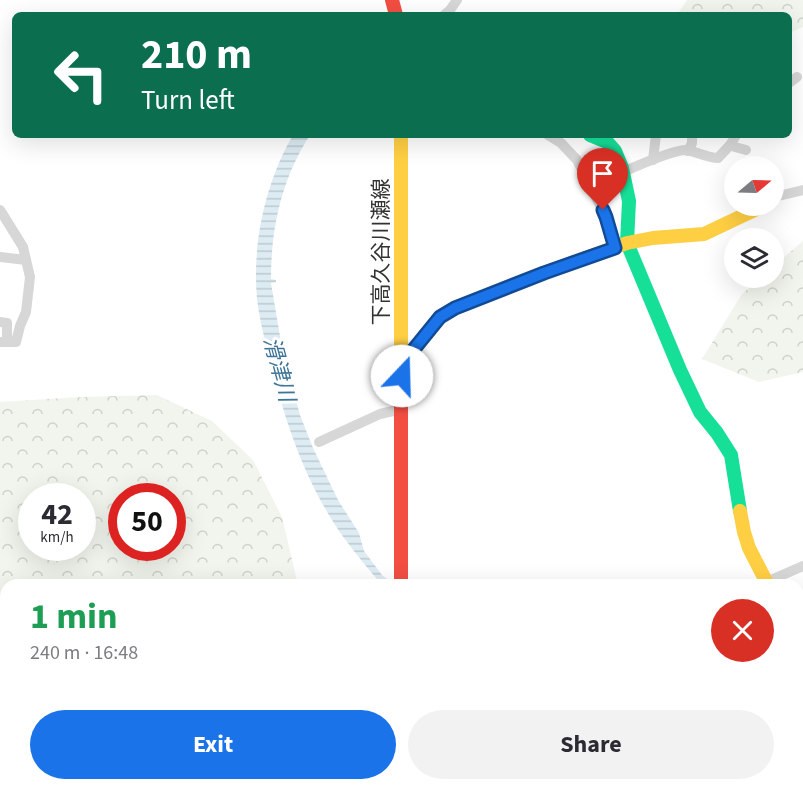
<!DOCTYPE html>
<meta charset="utf-8">
<style>
body{margin:0;font-family:"Source Sans 3","Noto Sans JP",sans-serif;background:#f2f2f3;color:#2b2b33;height:100vh;display:flex;flex-direction:column;font-size:22px;white-space:nowrap}
*{box-sizing:border-box;margin:0}
p{font-size:20px;color:#7c7c81}
.icon{flex:none;width:33px;height:33px;fill:none;stroke:currentColor;stroke-width:2;stroke-linecap:round;stroke-linejoin:round}
.map{position:relative;flex:1;overflow:hidden}
.side{position:absolute;left:0px;top:579px;width:804px;height:212px;display:flex;flex-direction:column;background:#fff;border-radius:18px 18px 0 0;box-shadow:0 6px 24px #0002}
.side>*{flex:none}
.guide{position:absolute;left:12px;top:12px;width:780px;height:126px;border-radius:9px;box-shadow:0 6px 24px #0002;background:#0b6e4f;color:#fff;overflow:hidden}
.needle{width:39px;rotate:71deg}
.fabs{position:absolute;left:724px;top:156px;display:grid;gap:12px}
.fabs a{display:grid;place-items:center;width:60px;height:60px;border-radius:50%;background:#fff;box-shadow:0 6px 24px #0002;font-size:30px}
.speed{position:absolute;left:18px;top:483px;display:flex;gap:12px;font-size:30px;font-weight:700;text-align:center}
.speed>*{display:grid;place-content:center;width:78px;height:78px;border-radius:50%;background:#fff;box-shadow:0 6px 24px #0002;line-height:1}
.speed small{font-size:15px;font-weight:400}
.speed .limit{border:9px solid #d22;background:#fff;color:#111}
.pin{position:absolute;display:grid;place-items:center;width:51px;height:51px;color:#fff;margin:-62px -26px;border-radius:50% 50% 50% 0;rotate:-45deg;box-shadow:0 0 6px #0007}
.pin .icon{rotate:45deg}
.me{position:absolute;width:66px;margin:-33px;rotate:21deg;stroke-linejoin:round;filter:drop-shadow(0 0 4px #0008)}
.turn{display:flex;align-items:center;gap:21px;height:126px;padding:0 30px;font-size:27px}
.turn .icon{width:78px;height:78px;stroke-width:2.5}
.turn b{display:block;font-size:42px;line-height:51px}
.round{display:grid;place-items:center;flex:none;width:63px;height:63px;border-radius:32px;background:#f2f2f3}
.overview{display:flex;align-items:center;justify-content:space-between;height:102px;padding:0 30px}
h1{font-size:36px;font-weight:700;line-height:45px;color:#1e9e55}
.cta{display:flex;gap:12px;margin-top:auto;padding:12px 30px}
.cta a{flex:1;height:69px;border-radius:36px;background:#1a73e8;color:#fff;font-size:24px;font-weight:700;line-height:69px;text-align:center}
.cta a+a{background:#f2f2f3;color:#2b2b33}
.map>svg:first-child{display:block}
.forest{fill:url(#forest-crowns);fill-rule:evenodd}
.water{fill:url(#water-rules)}
.lines{fill:none;stroke-linecap:round;stroke-linejoin:round}
.street{stroke:#d7d7d7;stroke-width:10}
.fast{stroke:#16e098;stroke-width:14}
.slow{stroke:#ffcf43;stroke-width:14}
.jam{stroke:#f24e42;stroke-width:14}
.route-casing{stroke:#114b97;stroke-width:15}
.route{stroke:#1a73e8;stroke-width:10}
.labels{text-anchor:middle;stroke-width:6;stroke-linejoin:round;paint-order:stroke}
.street-label{font-size:21px;fill:#333;stroke:#fff}
.water-label{font-size:22px;font-style:italic;fill:#3f7597;stroke:#fff}
</style>
<div class="map">
<svg width="803" height="790" viewBox="0 0 803 790">
<defs>
<pattern id="forest-crowns" width="20" height="18" patternUnits="userSpaceOnUse" patternTransform="scale(1.5)"><rect width="20" height="18" fill="#f1f5ed"/><path d="M2 6a3 3 0 1 1 6 0M12 15a3 3 0 1 1 6 0" fill="none" stroke="#cfd2cc"/></pattern>
<pattern id="water-rules" width="6" height="5" patternUnits="userSpaceOnUse" patternTransform="scale(1.5)"><rect width="6" height="5" fill="#ddebf3"/><path d="M0 2.5h6" fill="none" stroke="#becad1"/></pattern>
</defs>
<rect width="100%" height="100%" fill="#fff"/>
<g class="forest">
<path d="M687,0H803V27L789,33V15H677Z"/>
<path d="M803,241V372L759,382L702,359L742,294L761,278H774V266Z"/>
<path d="M157,395L212,421L253,460L282,517L298,585H6V784L301,785L298,790H0V402L81,397ZM32,496H82V548H32ZM122,496H172V548H122Z"/>
</g>
<path class="water" d="M293,135H310C282,178 271,228 271,279L276,280V282L271,283L282,348L300,415L313,448L338,500L359,533L364,551L382,575L395,585H382C369,570 356,554 344,538C305,483 284,420 269,355L267,349C263,333 259,316 257,299C252,244 265,183 293,135Z"/>
<g class="lines">
<g class="street">
<path d="M444,15L450,10L457,0"/>
<path d="M789,83L797,77"/>
<path d="M548,135L561,143L577,160L606,217L615,247"/>
<path d="M731,144L735,147L746,150"/>
<path d="M688,151L692,143V135"/>
<path d="M653,160L656,135"/>
<path d="M623,172C637,166 672,150 686,150C695,151 707,158 718,158L731,144L736,135"/>
<path d="M774,197L803,190"/>
<path d="M0,210L23,247L30,277L26,312L20,326L16,342H0"/>
<path d="M0,257L26,260"/>
<path d="M0,322L7,323V342"/>
<path d="M319,442L380,414L402,409"/>
<path d="M766,582L803,566"/>
<path d="M798,634L803,642"/>
<path d="M798,734L803,728"/>
<path d="M748,790L753,784"/>
</g>
<g class="fast">
<path d="M590,135L607,142L615,151L622,168L629,201L627,243L680,370L700,412L717,433L731,455L740,511"/>
<path d="M406,784L407,790"/>
</g>
<g class="slow">
<path d="M401,135V407"/>
<path d="M402,360L414,349L440,317L455,308L544,273L627,243L653,238L704,234L763,206"/>
<path d="M740,511L744,532L749,548L768,585"/>
</g>
<g class="jam">
<path d="M392,0L396,15"/>
<path d="M401,407V585"/>
</g>
</g>
<g class="lines">
<g class="route-casing">
<path id="route" d="M402,376V360L414,349L440,317L455,308L544,273L615,248L606,217L603,210"/>
</g>
<use href="#route" class="route"/>
</g>
<g class="labels">
<g class="street-label">
<text transform="translate(381 252) rotate(-90)" y="7">下高久谷川瀬線</text>
</g>
<g class="water-label">
<text transform="translate(280 369) rotate(75)" y="8">滑津川</text>
</g>
</g>
</svg>
<div class="fabs">
<a><svg class="needle" viewBox="-14 -14 28 28"><path d="M0-13l5 13h-10z" fill="#e53935"/><path d="M0 13l5-13h-10z" fill="#7c7c81"/></svg></a>
<a><svg class="icon" aria-label="layers" viewBox="0 0 24 24"><path d="M12 4l9 5-9 5-9-5zM3 14l9 5 9-5"/></svg></a>
</div>
<div class="speed"><div>42<small>km/h</small></div><div class="limit">50</div></div>
<div class="pin" style="left:603px;top:210px;background:#d93025"><svg class="icon" aria-label="arrive" viewBox="0 0 24 24"><path d="M6 21V4h12l-3 4 3 4H6"/></svg></div>
<svg class="me" style="left:402px;top:376px" viewBox="-20 -20 40 40"><circle r="19" fill="#fff"/><path d="M0-13L10 11 0 6-10 11z" fill="#1a73e8"/></svg>
<div class="guide">
<div class="turn"><svg class="icon" aria-label="left" viewBox="0 0 24 24"><path d="M17 20v-9H6M10 6l-5 5 5 5"/></svg><div><b>210 m</b>Turn left</div></div>
</div>
<section class="side">
<div class="overview"><div><h1>1 min</h1><p>240 m · 16:48</p></div><a class="round" style="background:#d93025;color:#fff"><svg class="icon" aria-label="close" viewBox="0 0 24 24"><path d="M6 6l12 12M18 6L6 18"/></svg></a></div>
<div class="cta"><a>Exit</a><a>Share</a></div>
</section>
</div>
